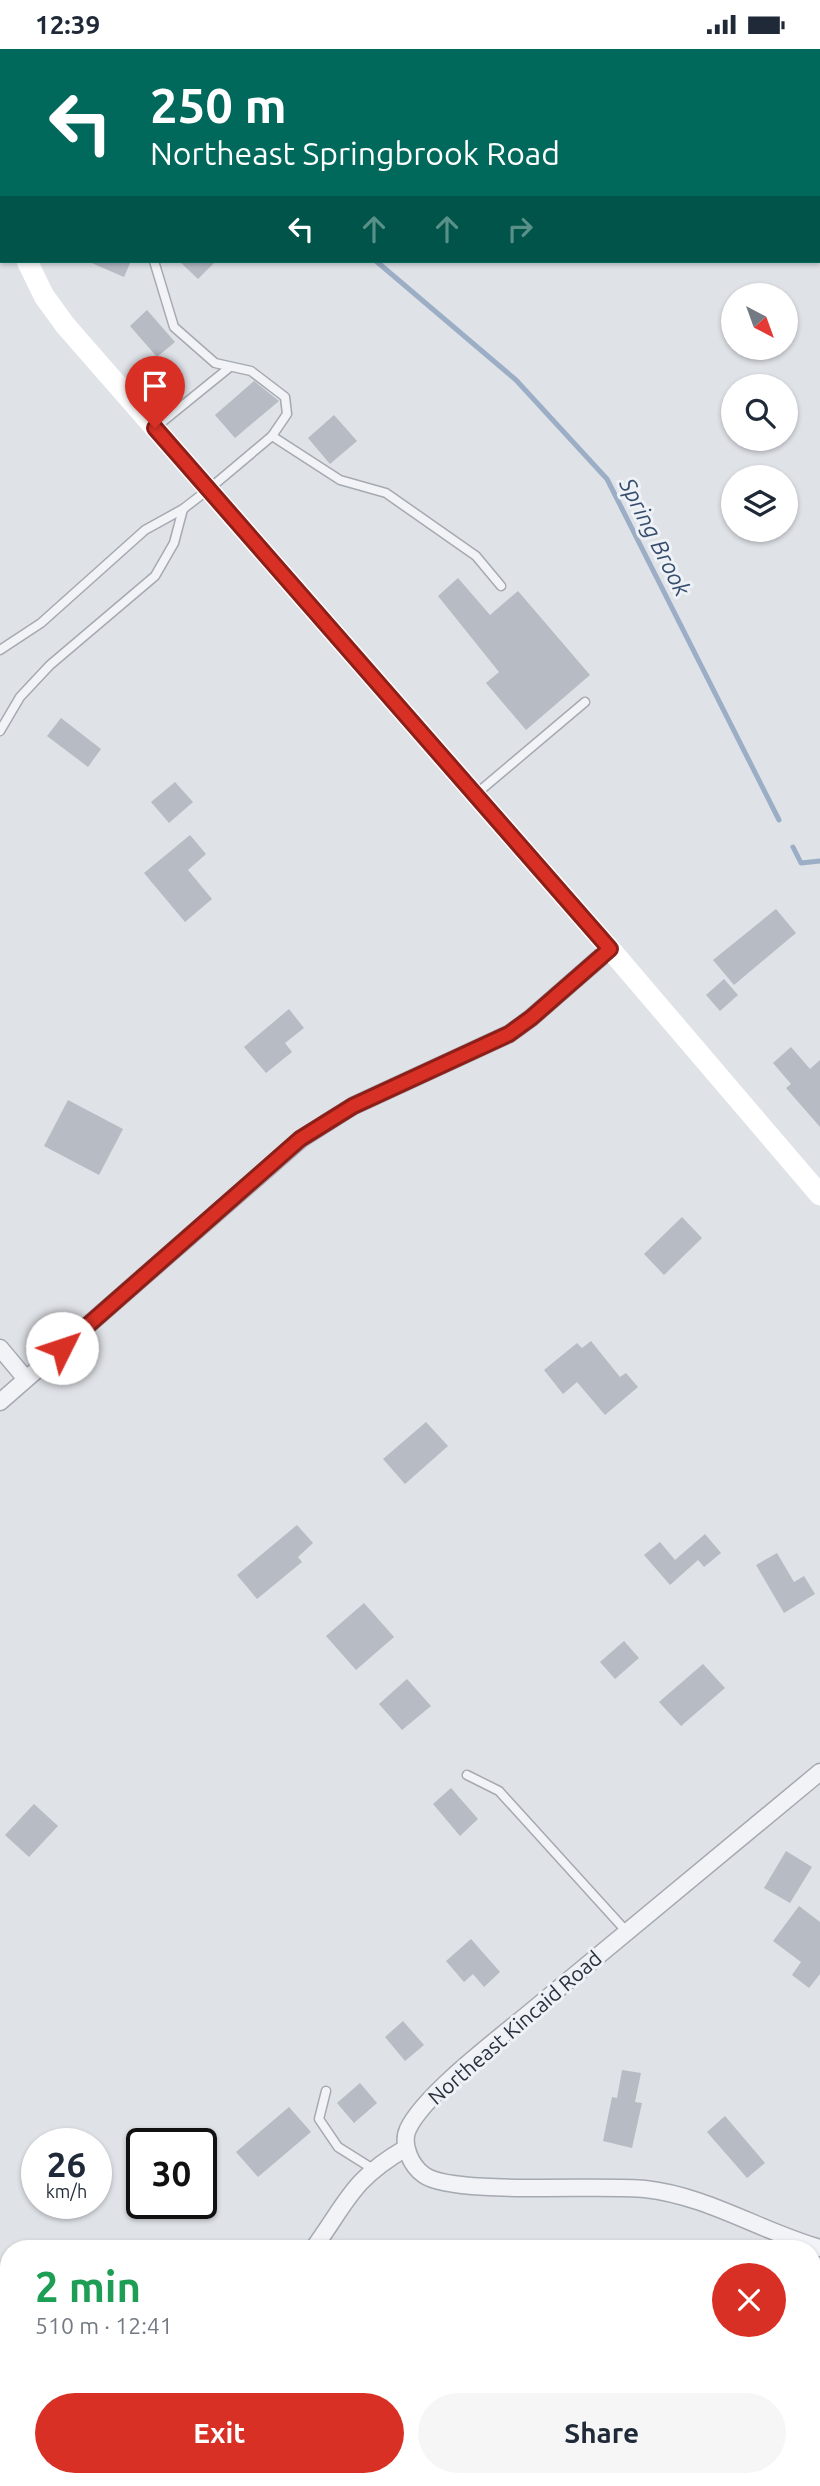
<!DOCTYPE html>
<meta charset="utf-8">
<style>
body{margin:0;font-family:Ubuntu,sans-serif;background:#f6f6f7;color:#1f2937;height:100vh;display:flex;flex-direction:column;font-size:26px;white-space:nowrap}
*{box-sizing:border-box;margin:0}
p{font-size:23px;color:#747a83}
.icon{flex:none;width:38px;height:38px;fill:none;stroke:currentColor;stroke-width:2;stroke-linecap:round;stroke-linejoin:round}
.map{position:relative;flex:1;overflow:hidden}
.panel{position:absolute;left:0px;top:2191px;width:821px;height:247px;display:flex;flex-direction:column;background:#fff;border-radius:28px 28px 0 0;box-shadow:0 2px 5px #0004}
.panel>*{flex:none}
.banner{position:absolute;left:0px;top:0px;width:821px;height:214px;box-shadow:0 2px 5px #0004;background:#00695c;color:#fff;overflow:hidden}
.needle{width:46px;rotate:139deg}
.controls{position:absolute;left:721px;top:234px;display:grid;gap:14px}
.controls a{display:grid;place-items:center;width:77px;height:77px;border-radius:50%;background:#fff;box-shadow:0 2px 5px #0004;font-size:35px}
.speed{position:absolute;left:21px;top:2079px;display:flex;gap:14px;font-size:35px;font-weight:700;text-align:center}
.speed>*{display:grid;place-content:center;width:91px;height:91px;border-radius:50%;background:#fff;box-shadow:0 2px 5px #0004;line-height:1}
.speed small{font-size:18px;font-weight:400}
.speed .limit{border:4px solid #111;border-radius:10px;background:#fff;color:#111}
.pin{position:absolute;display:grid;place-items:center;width:60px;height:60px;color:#fff;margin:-72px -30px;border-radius:50% 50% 50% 0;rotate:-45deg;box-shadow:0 0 7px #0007}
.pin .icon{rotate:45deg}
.me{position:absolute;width:77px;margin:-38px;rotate:49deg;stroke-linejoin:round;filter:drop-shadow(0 0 5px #0008)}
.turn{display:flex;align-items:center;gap:24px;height:147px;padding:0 35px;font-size:32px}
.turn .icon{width:91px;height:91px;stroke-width:2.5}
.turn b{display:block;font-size:49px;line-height:60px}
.lanes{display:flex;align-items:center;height:66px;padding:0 35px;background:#0003;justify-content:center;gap:35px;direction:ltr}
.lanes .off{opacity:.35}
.round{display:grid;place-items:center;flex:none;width:74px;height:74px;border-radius:37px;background:#f6f6f7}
.overview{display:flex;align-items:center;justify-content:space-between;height:119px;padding:0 35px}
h1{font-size:42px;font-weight:600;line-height:52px;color:#1e9e55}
.action{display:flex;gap:14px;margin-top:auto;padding:14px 35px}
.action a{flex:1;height:80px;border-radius:42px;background:#d93025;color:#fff;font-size:28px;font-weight:600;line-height:80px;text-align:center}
.action a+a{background:#f6f6f7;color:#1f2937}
.status{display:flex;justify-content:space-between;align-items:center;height:49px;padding:0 35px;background:#fff;direction:ltr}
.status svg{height:19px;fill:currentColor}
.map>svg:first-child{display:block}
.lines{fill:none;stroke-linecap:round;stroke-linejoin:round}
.stream{stroke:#9caec5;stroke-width:5}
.building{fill:#b7bbc4}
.lane-casing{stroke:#a5a9b1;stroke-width:11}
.street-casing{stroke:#a5a9b1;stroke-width:19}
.lane{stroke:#f2f3f6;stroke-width:8}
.street{stroke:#f2f3f6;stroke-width:16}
.secondary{stroke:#fff;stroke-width:21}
.route-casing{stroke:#8d1f18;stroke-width:18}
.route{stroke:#d93025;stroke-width:12}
.labels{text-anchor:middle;stroke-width:6;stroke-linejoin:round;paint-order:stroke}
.street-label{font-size:21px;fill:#29303d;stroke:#eef1f5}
.water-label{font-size:23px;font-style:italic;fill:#364d6e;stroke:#eef1f5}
</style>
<div class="status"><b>12:39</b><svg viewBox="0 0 49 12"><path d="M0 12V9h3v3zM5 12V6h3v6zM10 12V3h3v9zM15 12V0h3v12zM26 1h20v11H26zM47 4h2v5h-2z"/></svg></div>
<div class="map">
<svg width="820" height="2437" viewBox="0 0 820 2437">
<rect width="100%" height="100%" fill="#dfe2e7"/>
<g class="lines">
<g class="stream">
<path d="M376,212L516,331L607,430L779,771"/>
<path d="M793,798L801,814L820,812"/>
</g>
</g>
<g class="building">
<path d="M87,212H131L124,228Z"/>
<path d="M179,212H216L198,230Z"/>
<path d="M147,261L175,293L157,308L130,277Z"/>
<path d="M254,332L279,352L235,389L215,366Z"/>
<path d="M334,366L357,392L330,415L308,389Z"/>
<path d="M458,529L490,566L518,542L590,626L526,681L486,634L499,623L438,547Z"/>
<path d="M61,669L101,700L88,718L47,687Z"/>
<path d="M175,733L193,753L169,774L151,753Z"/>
<path d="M190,786L206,805L188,821L212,850L185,873L144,824Z"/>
<path d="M776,860L796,884L734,936L713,911Z"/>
<path d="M724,930L738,946L720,962L706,946Z"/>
<path d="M289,960L304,979L285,994L292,1003L266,1024L244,998Z"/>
<path d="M791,998L810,1020L820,1011V1078L786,1039L791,1035L773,1014Z"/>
<path d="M68,1051L123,1080L99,1126L44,1097Z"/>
<path d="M682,1168L702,1189L664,1226L644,1205Z"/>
<path d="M591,1292L620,1328L626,1324L638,1338L605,1366L577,1333L563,1345L544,1321L577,1294L582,1299Z"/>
<path d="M426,1373L448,1397L405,1435L383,1410Z"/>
<path d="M297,1476L313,1494L298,1508L302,1513L257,1550L237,1526Z"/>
<path d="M705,1485L721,1504L704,1518L698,1511L670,1536L644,1506L660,1493L675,1511Z"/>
<path d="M777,1504L794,1533L804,1527L815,1545L784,1564L756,1516Z"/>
<path d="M364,1554L394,1588L356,1621L326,1587Z"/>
<path d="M624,1592L639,1609L615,1630L600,1613Z"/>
<path d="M703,1615L725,1639L681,1677L659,1653Z"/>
<path d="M407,1630L431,1657L402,1681L379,1655Z"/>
<path d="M451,1739L478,1770L460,1787L433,1755Z"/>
<path d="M34,1755L58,1777L29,1808L5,1786Z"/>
<path d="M786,1802L812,1818L790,1854L764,1839Z"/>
<path d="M799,1857L820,1873V1925L809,1939L792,1926L801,1913L773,1892Z"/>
<path d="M471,1890L500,1923L484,1938L473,1925L464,1933L446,1912Z"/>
<path d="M403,1972L424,1996L405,2012L385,1988Z"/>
<path d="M622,2021L641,2024L635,2053L642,2054L632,2099L603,2092L612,2048L617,2049Z"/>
<path d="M360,2034L377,2054L354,2074L337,2054Z"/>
<path d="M289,2058L311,2083L258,2128L236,2103Z"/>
<path d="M725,2067L765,2114L747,2129L707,2083Z"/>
</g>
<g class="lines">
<g class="lane-casing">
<g id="lane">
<path d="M61,0L64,2"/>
<path d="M259,0L261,2"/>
<path d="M118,2L121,0"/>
<path d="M321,2L324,0"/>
<path d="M156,378L230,318"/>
<path d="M272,387L340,431L386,444L476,507L501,537"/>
<path d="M0,601L41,574L145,481L183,460L209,440L272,387L287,365L285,348L251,322L215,314L174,278L154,212"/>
<path d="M0,682L20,648L50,616L155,527L174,494L183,460"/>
<path d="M476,745L585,653"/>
<path d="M467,1726L499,1742L627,1883"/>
<path d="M326,2042L319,2070L338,2098L373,2120"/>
</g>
</g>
<g class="street-casing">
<g id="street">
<path d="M0,1299L26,1330"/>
<path d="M0,1353L301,1090L353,1057L509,985L531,969L610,900"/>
<path d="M820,1723C725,1802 630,1881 534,1960C502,1987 425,2044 408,2080C401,2095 411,2117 424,2126C453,2147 600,2135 645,2140C708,2147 760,2182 820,2199"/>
<path d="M313,2200C348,2152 351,2131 406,2099"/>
<path d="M47,2437L57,2429"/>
</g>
</g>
<use href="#lane" class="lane"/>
<use href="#street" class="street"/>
<g class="secondary">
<path d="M17,2V0"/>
<path d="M0,160H2"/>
<path d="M27,212L44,247L65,276L610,900L820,1146"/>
</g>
</g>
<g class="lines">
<g class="route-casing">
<path id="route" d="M62,1299L300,1090L353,1057L509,985L531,969L610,900L155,379"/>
</g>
<use href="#route" class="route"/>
</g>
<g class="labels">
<g class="street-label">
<text transform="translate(515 1979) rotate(-41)" y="7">Northeast Kincaid Road</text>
</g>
<g class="water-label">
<text transform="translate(655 488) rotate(63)" y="8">Spring Brook</text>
</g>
</g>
</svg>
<div class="controls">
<a><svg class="needle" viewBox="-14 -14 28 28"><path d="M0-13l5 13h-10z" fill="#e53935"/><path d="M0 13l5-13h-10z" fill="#747a83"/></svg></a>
<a><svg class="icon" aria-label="search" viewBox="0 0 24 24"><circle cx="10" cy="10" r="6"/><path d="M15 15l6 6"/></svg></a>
<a><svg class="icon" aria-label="layers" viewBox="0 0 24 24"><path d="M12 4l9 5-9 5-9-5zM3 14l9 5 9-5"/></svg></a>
</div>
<div class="speed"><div>26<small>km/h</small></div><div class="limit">30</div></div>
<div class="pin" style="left:155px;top:379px;background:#d93025"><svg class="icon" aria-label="arrive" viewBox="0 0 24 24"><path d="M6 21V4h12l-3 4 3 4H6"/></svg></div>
<svg class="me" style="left:62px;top:1299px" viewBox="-20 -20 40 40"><circle r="19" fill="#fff"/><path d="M0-13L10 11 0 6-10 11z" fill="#d93025"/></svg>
<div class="banner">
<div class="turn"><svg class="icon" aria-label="left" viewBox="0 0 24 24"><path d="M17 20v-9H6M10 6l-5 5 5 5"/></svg><div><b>250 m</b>Northeast Springbrook Road</div></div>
<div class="lanes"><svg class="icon" aria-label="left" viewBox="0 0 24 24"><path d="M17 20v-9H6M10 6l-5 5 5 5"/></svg><svg class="icon off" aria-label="ahead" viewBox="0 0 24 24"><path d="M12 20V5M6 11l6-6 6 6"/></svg><svg class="icon off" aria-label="ahead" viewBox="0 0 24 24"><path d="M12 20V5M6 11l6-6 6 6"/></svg><svg class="icon off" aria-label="right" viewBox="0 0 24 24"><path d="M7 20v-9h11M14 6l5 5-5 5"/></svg></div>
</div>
<section class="panel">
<div class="overview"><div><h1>2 min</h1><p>510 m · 12:41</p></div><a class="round" style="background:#d93025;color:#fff"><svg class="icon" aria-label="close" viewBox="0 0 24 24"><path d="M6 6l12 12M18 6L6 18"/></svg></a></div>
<div class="action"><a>Exit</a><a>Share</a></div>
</section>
</div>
